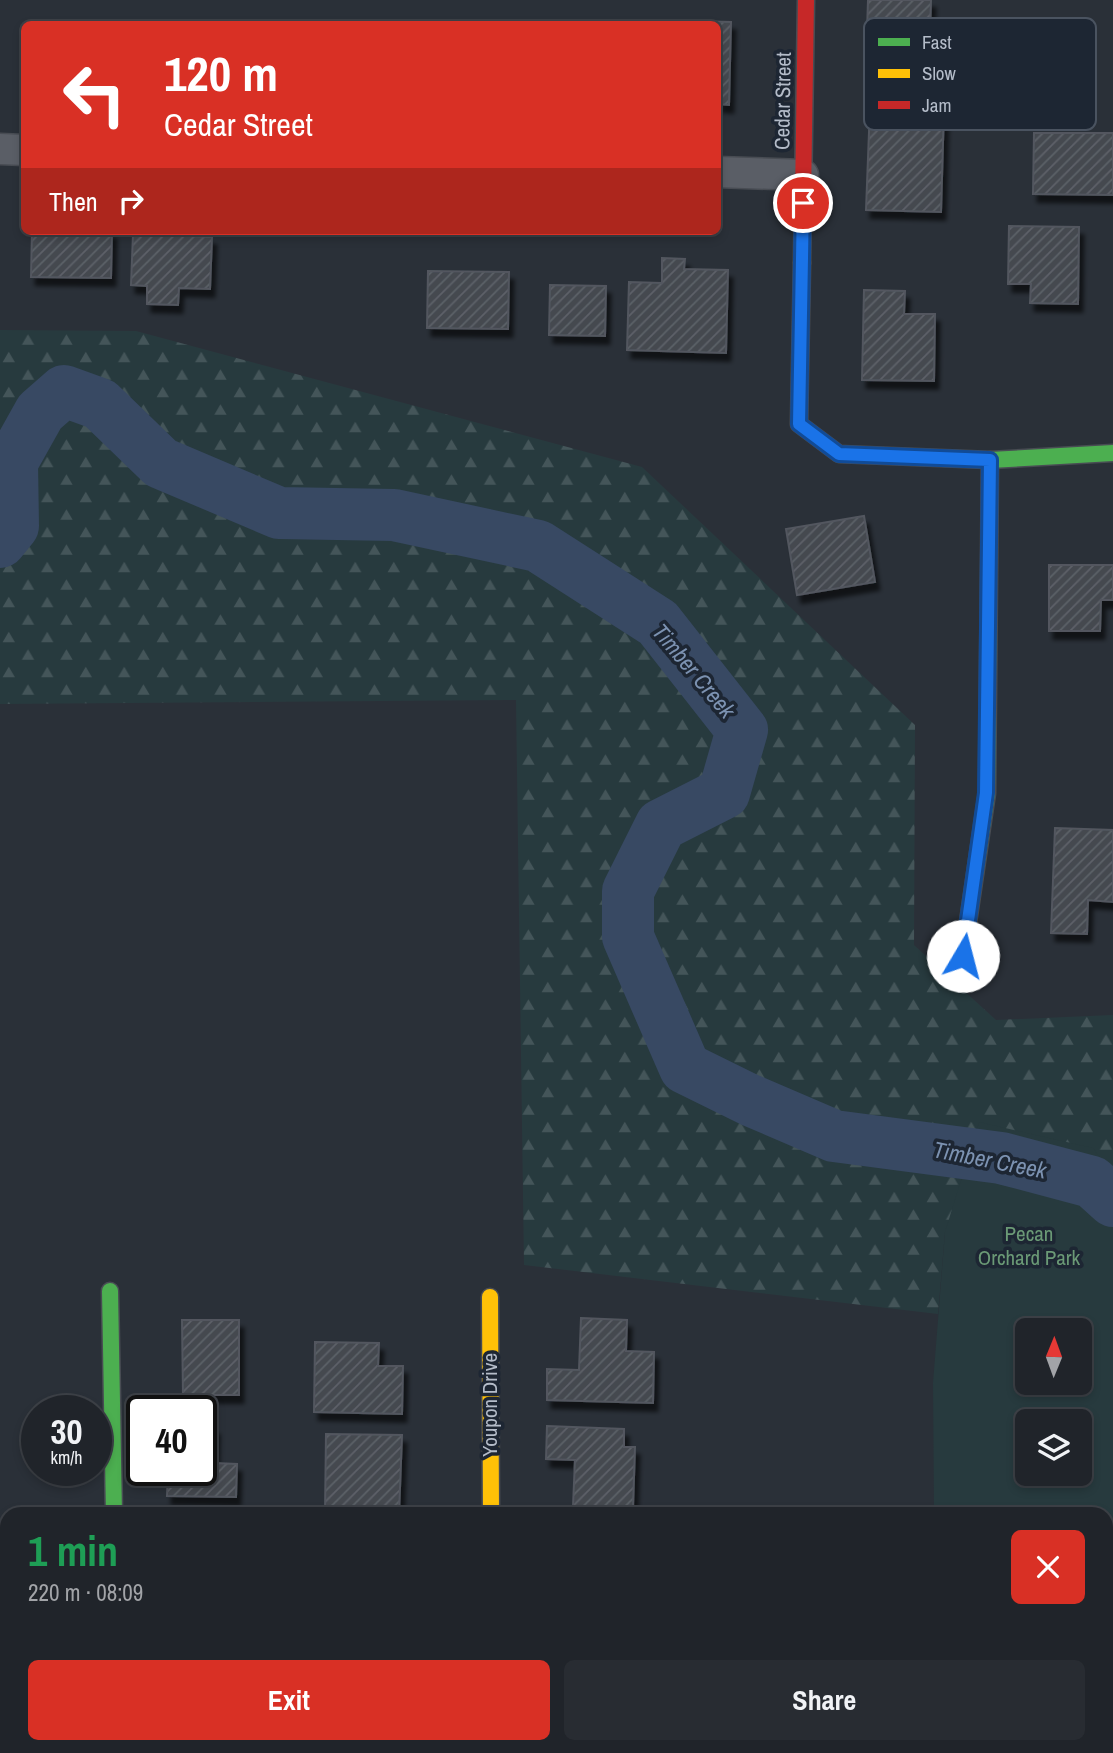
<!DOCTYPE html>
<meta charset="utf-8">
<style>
body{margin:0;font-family:"Archivo Narrow",sans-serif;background:#282c32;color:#f1f3f6;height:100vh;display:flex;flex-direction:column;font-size:26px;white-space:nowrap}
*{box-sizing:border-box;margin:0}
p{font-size:23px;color:#a2a4a8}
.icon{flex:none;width:38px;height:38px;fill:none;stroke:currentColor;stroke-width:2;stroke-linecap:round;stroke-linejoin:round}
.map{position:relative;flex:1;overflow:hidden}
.side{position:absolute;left:0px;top:1507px;width:1113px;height:247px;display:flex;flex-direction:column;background:#20242a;border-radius:21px 21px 0 0;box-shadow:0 4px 10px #0003,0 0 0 2px #3d4147}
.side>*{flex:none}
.guide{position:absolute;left:21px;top:21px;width:700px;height:214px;border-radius:10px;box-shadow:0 4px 10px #0003,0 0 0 2px #3d4147;background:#d93025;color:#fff;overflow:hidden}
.needle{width:46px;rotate:1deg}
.tools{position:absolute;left:1015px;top:1318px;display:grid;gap:14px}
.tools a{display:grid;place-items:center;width:77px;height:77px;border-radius:10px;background:#20242a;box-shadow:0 4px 10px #0003,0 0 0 2px #3d4147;font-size:35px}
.speed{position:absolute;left:21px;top:1395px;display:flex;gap:14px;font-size:35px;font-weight:700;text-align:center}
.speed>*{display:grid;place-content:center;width:91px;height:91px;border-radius:50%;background:#20242a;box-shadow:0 4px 10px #0003,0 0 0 2px #3d4147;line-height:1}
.speed small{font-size:18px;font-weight:400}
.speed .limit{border:4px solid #111;border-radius:10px;background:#fff;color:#111}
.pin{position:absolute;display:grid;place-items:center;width:60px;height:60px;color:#fff;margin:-30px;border:4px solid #fff;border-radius:50%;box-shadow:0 2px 7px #0007}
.me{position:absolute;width:77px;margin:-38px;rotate:8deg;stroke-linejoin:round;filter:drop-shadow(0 0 5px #0008)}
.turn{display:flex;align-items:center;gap:24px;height:147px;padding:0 28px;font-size:32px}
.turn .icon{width:91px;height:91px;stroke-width:2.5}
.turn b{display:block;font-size:49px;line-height:60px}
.then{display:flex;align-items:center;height:66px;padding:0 28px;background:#0003;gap:14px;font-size:26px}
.round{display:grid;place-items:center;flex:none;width:74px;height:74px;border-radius:10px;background:#282c32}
.summary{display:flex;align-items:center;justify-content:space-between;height:119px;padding:0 28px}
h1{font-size:42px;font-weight:800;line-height:52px;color:#1e9e55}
.button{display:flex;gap:14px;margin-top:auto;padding:14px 28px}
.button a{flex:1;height:80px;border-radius:10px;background:#d93025;color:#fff;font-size:28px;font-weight:800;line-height:80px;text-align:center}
.button a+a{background:#282c32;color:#f1f3f6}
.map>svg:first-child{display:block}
.forest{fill:url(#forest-firs)}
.park{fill:#273a3e;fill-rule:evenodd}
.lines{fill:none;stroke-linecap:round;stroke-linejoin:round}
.river{stroke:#384963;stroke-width:52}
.building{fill:url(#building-hatch);stroke:#52575f;stroke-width:2;filter:url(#shadow)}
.street-casing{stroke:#484c53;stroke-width:33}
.fast-casing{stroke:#484c53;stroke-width:19}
.slow-casing{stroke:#484c53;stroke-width:19}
.jam-casing{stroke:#484c53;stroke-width:19}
.street{stroke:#5a5e66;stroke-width:30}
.fast{stroke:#4caf50;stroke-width:16}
.slow{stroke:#ffc107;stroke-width:16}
.jam{stroke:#c62828;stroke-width:16}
.route-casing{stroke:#114b97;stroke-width:18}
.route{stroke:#1a73e8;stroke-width:12}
.labels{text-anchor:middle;stroke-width:7;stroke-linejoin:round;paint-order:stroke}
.street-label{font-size:21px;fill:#b4bcc9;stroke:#1d2633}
.park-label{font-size:21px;fill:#6b9a76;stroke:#1d2633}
.water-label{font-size:23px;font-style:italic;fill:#7c92b1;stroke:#1d2633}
.key{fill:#1d2633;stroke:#4a5360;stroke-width:2}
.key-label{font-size:19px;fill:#b4bcc9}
</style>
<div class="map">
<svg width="1113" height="1753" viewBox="0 0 1113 1753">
<defs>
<pattern id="forest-firs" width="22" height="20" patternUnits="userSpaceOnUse" patternTransform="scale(1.75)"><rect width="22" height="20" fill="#273a3e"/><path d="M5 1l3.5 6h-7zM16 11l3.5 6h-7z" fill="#445559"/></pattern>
<pattern id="building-hatch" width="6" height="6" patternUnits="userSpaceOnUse" patternTransform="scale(1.75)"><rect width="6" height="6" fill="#444950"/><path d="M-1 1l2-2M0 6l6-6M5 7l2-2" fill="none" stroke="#5d6168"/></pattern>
<filter id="shadow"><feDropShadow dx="4.5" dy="8" stdDeviation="2" flood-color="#0009"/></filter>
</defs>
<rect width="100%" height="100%" fill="#2a3038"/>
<path class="forest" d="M0,330L136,331L642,467L915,725L914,945L996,1020L1113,1015V1176L1092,1148L945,1232L938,1314L524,1265L516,700L0,704Z"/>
<path class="park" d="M979,1122L1093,1148L1113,1176V1753H988L969,1747L1106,1746V1514H934L933,1383L945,1232ZM1027,1330H1080V1382H1027ZM1027,1421H1080V1474H1027Z"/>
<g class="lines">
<path class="river" d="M0,542L13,526L12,462L40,412L64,391L100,404L161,463L279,513L394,515L538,546L658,623L742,730L724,793L661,825L628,891V937L685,1068L750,1100L834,1136L1001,1158L1092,1182L1113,1201"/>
</g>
<g class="building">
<path d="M868,0H931L929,64L866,63Z"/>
<path d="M107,20L174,22V24H107Z"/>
<path d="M648,20L731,22L729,105L718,104V24H648Z"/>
<path d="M545,22L601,23V24H545Z"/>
<path d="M870,106L944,108L941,212L866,210Z"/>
<path d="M1034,133H1113V195L1033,194Z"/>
<path d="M1009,226L1079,227L1078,304L1030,303L1031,284H1008Z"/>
<path d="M32,231H112L111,278L31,277Z"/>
<path d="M133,234L212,237L210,289L179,288L178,305L147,304V286L131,285Z"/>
<path d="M662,258L685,259L684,269L728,270L726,353L627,350L629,282L662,283Z"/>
<path d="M428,271L509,272L508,329L427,328Z"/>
<path d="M550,285L606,286L605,336L549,335Z"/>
<path d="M864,290L905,291L904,314H935L934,381L862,380Z"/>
<path d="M864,516L875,582L797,595L786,529Z"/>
<path d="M1049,565H1113V600H1101L1100,631H1049Z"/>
<path d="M1055,828L1113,830V902L1088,900L1087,934L1051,933Z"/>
<path d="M581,1318L627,1320L626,1351L654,1352L653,1403L547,1400V1369L579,1370Z"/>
<path d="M182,1320H239V1395H183Z"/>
<path d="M315,1342L379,1343L378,1366H403L402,1414L314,1412Z"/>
<path d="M547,1426L624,1429V1447H635L633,1507L573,1506L575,1460L546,1459Z"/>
<path d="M201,1427H215L214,1463L237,1464L236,1497L167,1496L168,1470H201Z"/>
<path d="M326,1434L402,1435L399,1514L325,1513Z"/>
</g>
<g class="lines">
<g class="street-casing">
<g id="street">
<path d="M0,149L24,150"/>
<path d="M718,172L803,175"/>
<path d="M119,1746V1753"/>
<path d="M493,1746V1753"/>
</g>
</g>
<g class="fast-casing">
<g id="fast">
<path d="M802,263L799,424L839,454L990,460L1113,453"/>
<path d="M963,956L987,793L990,460"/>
<path d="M110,1291L114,1514"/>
</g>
</g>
<g class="slow-casing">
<path id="slow" d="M490,1297L491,1514"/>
</g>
<g class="jam-casing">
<path id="jam" d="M802,263L806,0"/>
</g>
<use href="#street" class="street"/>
<use href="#fast" class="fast"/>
<use href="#slow" class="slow"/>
<use href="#jam" class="jam"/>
</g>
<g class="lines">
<g class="route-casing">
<path id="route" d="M803,203L799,424L839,454L990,460L986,793L963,956"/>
</g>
<use href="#route" class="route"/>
</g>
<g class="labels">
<g class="street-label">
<text transform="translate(783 101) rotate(-89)" y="7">Cedar Street</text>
<text transform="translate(490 1405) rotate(-90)" y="7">Youpon Drive</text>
</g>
<g class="park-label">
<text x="1029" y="1241">Pecan<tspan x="1029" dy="24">Orchard Park</tspan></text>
</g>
<g class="water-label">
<text transform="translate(694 671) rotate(50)" y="8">Timber Creek</text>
<text transform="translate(990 1160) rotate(11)" y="8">Timber Creek</text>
</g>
</g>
<rect x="864" y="18" width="232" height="112" rx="10" class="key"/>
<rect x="878" y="38" width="32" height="8" fill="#4caf50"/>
<rect x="878" y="69" width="32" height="9" fill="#ffc107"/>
<rect x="878" y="101" width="32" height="8" fill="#c62828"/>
<g class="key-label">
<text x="922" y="49">Fast</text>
<text x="922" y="80">Slow</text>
<text x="922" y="112">Jam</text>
</g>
</svg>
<div class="tools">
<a><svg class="needle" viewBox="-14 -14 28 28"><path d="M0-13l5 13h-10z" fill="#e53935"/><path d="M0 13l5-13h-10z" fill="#a2a4a8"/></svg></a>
<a><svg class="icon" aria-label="layers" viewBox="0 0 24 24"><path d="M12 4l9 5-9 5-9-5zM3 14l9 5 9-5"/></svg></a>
</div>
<div class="speed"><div>30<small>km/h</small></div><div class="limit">40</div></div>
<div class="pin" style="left:803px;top:203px;background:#d93025"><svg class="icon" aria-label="arrive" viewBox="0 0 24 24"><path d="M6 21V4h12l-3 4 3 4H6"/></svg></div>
<svg class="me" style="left:963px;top:956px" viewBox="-20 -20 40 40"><circle r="19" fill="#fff"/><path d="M0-13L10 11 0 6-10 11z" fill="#1a73e8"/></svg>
<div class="guide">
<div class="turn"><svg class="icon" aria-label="left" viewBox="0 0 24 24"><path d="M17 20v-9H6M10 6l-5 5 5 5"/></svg><div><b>120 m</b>Cedar Street</div></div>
<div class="then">Then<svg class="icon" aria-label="right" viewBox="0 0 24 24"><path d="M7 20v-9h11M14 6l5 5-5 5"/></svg></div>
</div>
<section class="side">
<div class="summary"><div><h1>1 min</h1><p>220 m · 08:09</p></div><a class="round" style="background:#d93025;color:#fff"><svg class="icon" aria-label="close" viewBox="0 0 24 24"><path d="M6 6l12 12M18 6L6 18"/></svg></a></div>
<div class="button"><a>Exit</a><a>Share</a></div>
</section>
</div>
